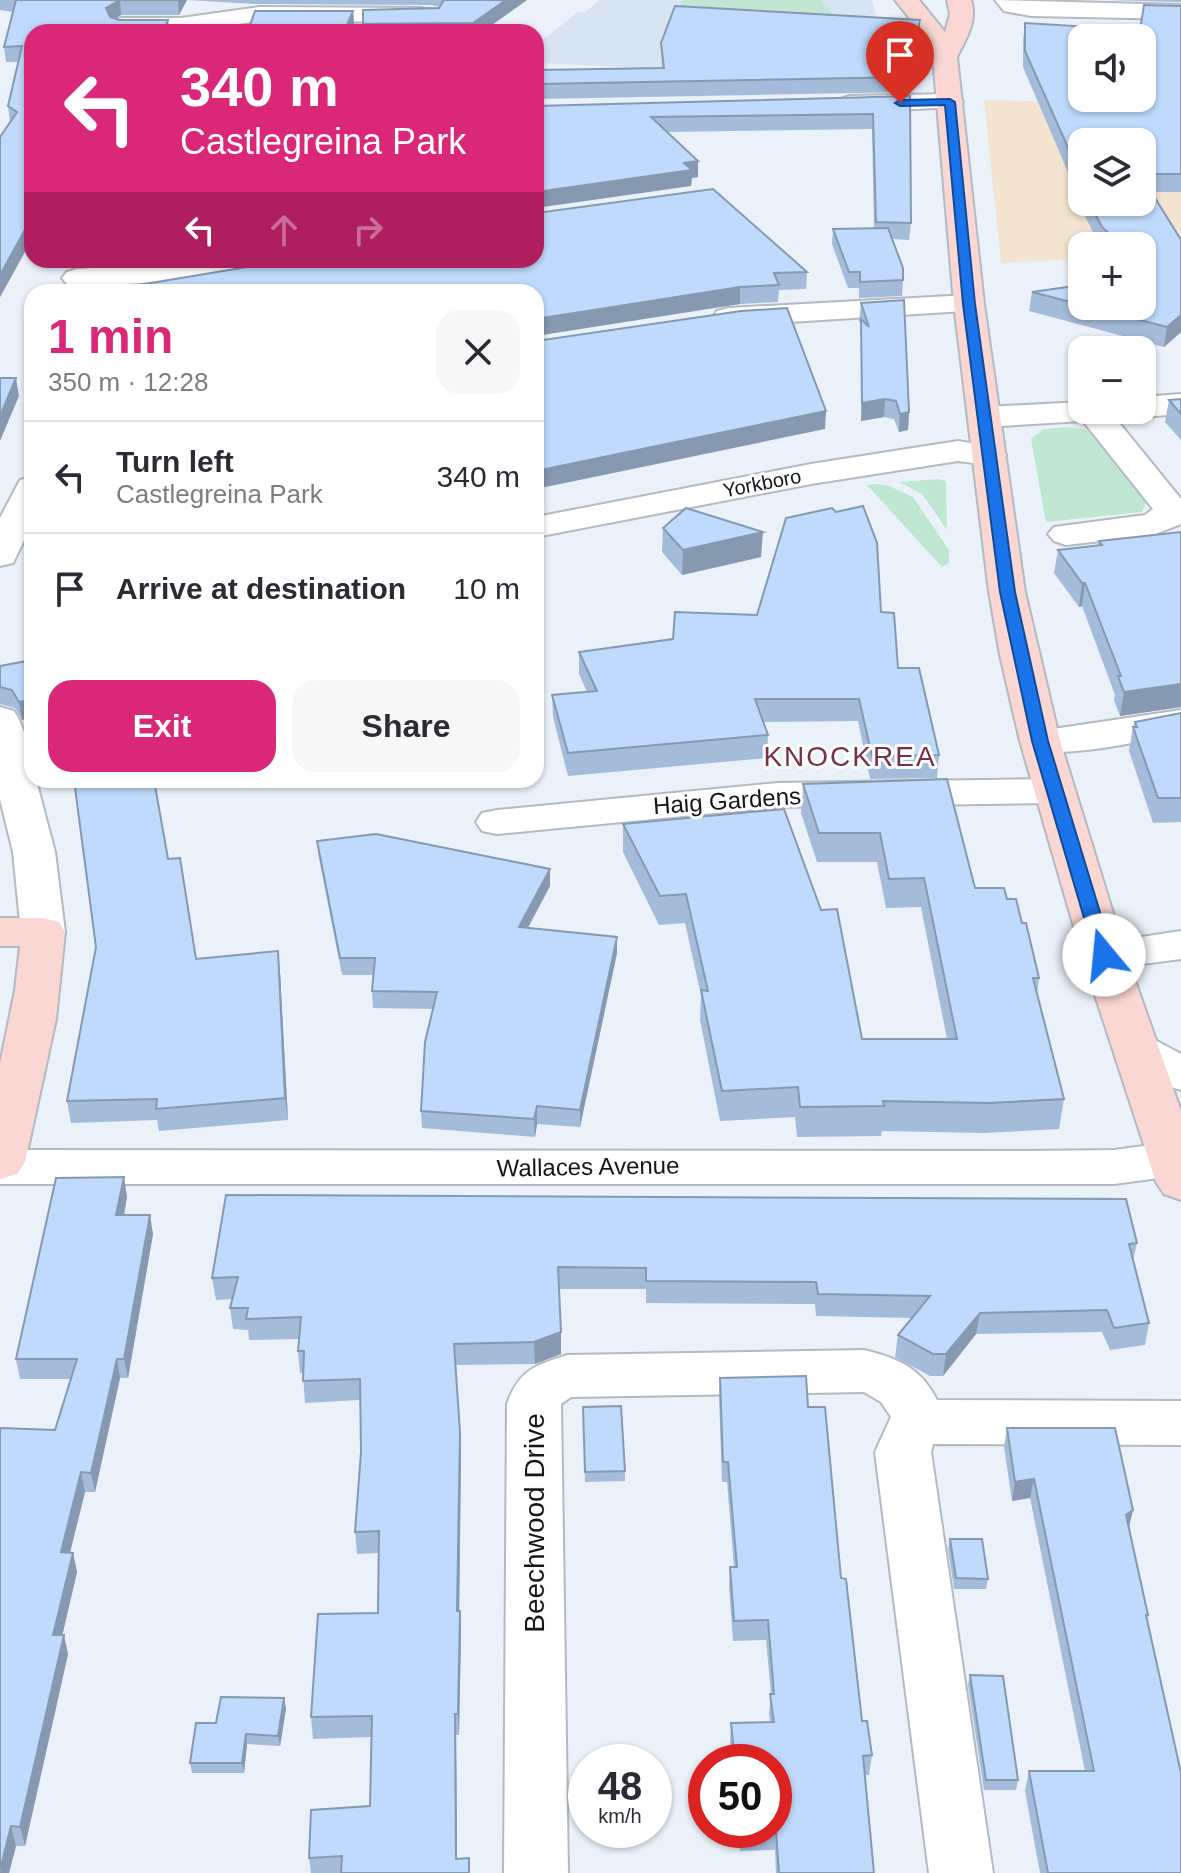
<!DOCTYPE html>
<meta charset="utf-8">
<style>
body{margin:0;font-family:Helvetica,sans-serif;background:#f7f7f7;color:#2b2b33;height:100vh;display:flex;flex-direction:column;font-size:30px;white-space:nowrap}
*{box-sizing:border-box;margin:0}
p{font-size:26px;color:#7c7c81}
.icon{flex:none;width:44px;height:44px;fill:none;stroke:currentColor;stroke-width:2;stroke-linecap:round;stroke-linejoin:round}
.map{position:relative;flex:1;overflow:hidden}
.panel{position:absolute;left:24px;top:284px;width:520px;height:504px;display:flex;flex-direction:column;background:#fff;border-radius:24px;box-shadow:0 2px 6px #0004}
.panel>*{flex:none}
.banner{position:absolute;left:24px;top:24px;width:520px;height:244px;border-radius:24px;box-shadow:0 2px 6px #0004;background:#db2777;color:#fff;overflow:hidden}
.tools{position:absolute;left:1068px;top:24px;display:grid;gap:16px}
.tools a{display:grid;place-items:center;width:88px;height:88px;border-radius:16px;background:#fff;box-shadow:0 2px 6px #0004;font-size:40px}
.speed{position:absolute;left:568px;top:1744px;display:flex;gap:16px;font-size:40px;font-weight:700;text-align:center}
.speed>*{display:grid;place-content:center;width:104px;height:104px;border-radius:50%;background:#fff;box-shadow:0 2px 6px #0004;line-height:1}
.speed small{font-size:20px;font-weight:400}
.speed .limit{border:12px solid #d22;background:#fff;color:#111}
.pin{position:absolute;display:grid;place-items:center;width:68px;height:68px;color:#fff;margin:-82px -34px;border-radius:50% 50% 50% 0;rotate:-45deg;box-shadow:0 0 8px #0007}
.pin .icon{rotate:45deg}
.me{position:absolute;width:88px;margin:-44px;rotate:343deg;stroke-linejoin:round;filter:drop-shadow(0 0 6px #0008)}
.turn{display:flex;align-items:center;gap:28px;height:168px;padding:0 24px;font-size:36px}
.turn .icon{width:104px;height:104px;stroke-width:2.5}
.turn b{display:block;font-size:56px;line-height:68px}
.lanes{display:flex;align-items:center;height:76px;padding:0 24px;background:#0003;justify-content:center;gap:40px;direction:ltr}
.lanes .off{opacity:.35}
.round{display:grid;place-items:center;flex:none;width:84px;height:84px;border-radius:24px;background:#f7f7f7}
.head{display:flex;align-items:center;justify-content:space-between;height:136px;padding:0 24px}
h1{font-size:48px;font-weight:700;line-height:60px;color:#db2777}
.cta{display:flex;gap:16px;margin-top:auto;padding:16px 24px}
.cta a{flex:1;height:92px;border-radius:24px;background:#db2777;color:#fff;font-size:32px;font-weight:700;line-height:92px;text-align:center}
.cta a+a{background:#f7f7f7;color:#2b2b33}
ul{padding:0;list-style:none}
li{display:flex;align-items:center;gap:24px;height:112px;padding:0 24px;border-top:2px solid #e1e1e2}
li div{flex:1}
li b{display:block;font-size:30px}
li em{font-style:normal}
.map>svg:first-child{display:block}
.commercial{fill:#f2e4d1;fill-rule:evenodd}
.built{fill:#d9e4f3}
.green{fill:#c0e7d2}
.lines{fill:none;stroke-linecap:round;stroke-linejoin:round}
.street-casing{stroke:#b3bac2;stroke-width:4}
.secondary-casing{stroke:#b3bac2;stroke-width:4}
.street{fill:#fff;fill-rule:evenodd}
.secondary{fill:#fbd7d4;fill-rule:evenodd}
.wall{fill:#a4bbd9;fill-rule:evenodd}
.shaded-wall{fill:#8699b0}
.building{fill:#bfdafc;stroke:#8699b0;stroke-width:2;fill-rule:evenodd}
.route{fill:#1a73e8;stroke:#114b97;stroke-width:2}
.labels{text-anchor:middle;stroke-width:6;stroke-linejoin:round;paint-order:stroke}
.far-street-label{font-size:20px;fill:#141619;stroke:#fdfdfd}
.street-label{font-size:24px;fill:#141619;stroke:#fdfdfd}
.quarter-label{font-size:28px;letter-spacing:2px;fill:#773147;stroke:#fdfdfd}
.near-street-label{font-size:28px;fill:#141619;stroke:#fdfdfd}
</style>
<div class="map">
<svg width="1181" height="1873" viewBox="0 0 1181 1873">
<rect width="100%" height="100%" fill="#eaf1f9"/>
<path class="commercial" d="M984,100L1181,105V254L1142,246H1082V259L1001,263ZM1082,142H1142V202H1082Z"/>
<path class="built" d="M600,0H872L880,30L845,77L536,63V45L578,12H585Z"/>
<g class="green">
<path d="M683,0H820L839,20L675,21Z"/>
<path d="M1068,427L1087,430L1141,494L1146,503L1142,512L1046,522L1031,439L1044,429Z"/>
<path d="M938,479L946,481L947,530L922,494L899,482Z"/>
<path d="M876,484L889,486L913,497L949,550V563L942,567L867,485Z"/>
</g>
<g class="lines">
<g class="street-casing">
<g id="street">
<path d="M995,0L1181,5V19L1031,16L1004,11Z"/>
<path d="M259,7L421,8L429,10L433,15L429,20L421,22L259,21L182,32H122L114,30L110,25L114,20L122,18H181Z"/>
<path d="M950,94L959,97L963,102L959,107L850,112L841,109L837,104L841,99L850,96Z"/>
<path d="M205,260H277L273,266L263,269L190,280L77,287L67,284L62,278L67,272L77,269Z"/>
<path d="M969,295L980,298L984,304L980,310L728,326L717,323L713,317L717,311L728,308Z"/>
<path d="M1181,394V414L1142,417L1128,410L1123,417L1116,419L1181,499V524L1153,535L1066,545L1054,541L1048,534L1054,527L1145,515L1153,509L1083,421L985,427L974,424L969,417L974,410L985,407L1082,402V410H1142V397Z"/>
<path d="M958,441L1001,448L1006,455L1001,462L989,465L958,461L811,484L536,537V517L811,464Z"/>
<path d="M32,477V524L13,563L0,566V518L20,480Z"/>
<path d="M0,707L14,711C26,729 32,758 32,780H36L55,852L65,932L59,942L43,946L27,942L21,932L13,852L0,799Z"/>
<path d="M1181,710V734C1139,741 1066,759 1026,749L1020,741L1026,733Z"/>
<path d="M1054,779L1068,782L1074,791L1068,800L1054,803L778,807L497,834L482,831L476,822L482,813L497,810L778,783Z"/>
<path d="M1181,931V959L1104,969L1088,965L1082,955L1088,945Z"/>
<path d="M1137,1035L1153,1039L1181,1054V1090C1158,1083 1127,1071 1114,1050L1121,1039Z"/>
<path d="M1181,1141V1175L1114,1184H0V1150L1027,1151L1114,1150Z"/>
<path d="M864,1350C898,1358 921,1368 937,1400L1181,1401V1445L933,1444L931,1452L993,1873H929L875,1452L891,1417L881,1402L864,1392L571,1397L561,1404L568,1873H504L507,1404C519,1370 534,1366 567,1355Z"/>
</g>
</g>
<g class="secondary-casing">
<g id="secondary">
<path d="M895,0H919L945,32L950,14L947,0H971C978,21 966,39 957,57L984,304L1025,592L1060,741L1126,955L1181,1111V1200L1164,1194L1156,1182L1082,955L1020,741L1000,655L989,592L954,304L933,57L923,35Z"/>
<path d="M0,918H43L59,922L65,932L56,1019L25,1162L17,1174L0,1179V1064L15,990L20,946H0Z"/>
</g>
</g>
<use href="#street" class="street"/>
<use href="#secondary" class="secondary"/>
</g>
<g class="wall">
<path d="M0,0H527L482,32H364L363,10L440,7L431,5L255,4L187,0L179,15H121L115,19L119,20H168L169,32H32V239L0,297V137L10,122L8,106L18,62H6L4,47L13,12L0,10Z"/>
<path d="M1106,0H1181V2Z"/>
<path d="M1181,6V192H1152L1181,332L1164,347L1029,311L1032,292L1082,285V306H1142V246L1099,245L1076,197V191L1023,67V40L1025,23L1140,30ZM1082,142H1142V202H1082Z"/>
<path d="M353,11L354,25L351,32H251L250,25Z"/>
<path d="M920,20L919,35L909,75V92L536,99V70L662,68L661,43Z"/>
<path d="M910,96L911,223L909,240L892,239L903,280L902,296L859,298V288H848L832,244L833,229L874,228L872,129L668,132L698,177L692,178L691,186L536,106Z"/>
<path d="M241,260H275V263L807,272L806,289L779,290L778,302L740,304L241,268Z"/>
<path d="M861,303L909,412L908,430L899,432L894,419L884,417L861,421V324L859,321Z"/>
<path d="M1181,399V440L1165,422L1169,400Z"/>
<path d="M836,512L881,612L898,668L939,755L937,778L870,779L858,721L763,722L768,735L767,758L568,776L553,717L552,695L587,692L579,674V652L673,639L757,615Z"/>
<path d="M32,519V546L30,541L27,520Z"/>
<path d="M663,528L761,557L682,575L662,552Z"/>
<path d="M1181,532V707L1120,716L1114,700L1115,695L1082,606L1079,607L1054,573L1058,550L1098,545L1099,541Z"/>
<path d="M32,660L22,720L15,708L0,704V666Z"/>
<path d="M1181,713V822L1153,823L1129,751L1133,727L1135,722Z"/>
<path d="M803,784L975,888L1007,899L1022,923L1039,978L1037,994L1064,1099L1059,1129L984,1133L882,1131L881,1136L797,1137L795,1117L720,1121L700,1020L701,995L685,923L659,925L623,852V824L862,1039H947L921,907L886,908L877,862H817L801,813Z"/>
<path d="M317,841L550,869V886L528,928L617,937V953L580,1127L537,1124L535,1137L422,1128L421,1111L433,1009L373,1008L372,991L373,975H342L319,858Z"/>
<path d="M168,859L196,959L280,973L288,1120L159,1131L157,1120L71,1123L67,1101Z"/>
<path d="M127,1197L124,1215L153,1234L128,1378H120L95,1492H85L70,1553H73L77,1572L62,1635L68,1654L25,1846H16L9,1873H0L55,1430L71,1379H20L16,1359Z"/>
<path d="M1137,1243L1133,1261L1149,1323L1145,1345L1110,1350L1102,1332L976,1334L943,1376H930L895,1357L898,1335L912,1318L816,1316L815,1304L646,1303V1289H559L561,1354L535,1364L456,1365L461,1453L459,1611L461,1632L459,1735H456L457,1859L469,1873H311L309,1858L370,1806L371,1737L313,1739L311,1717L378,1613L379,1553L357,1554L355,1532L361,1452L360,1400L305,1403L303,1373H300L298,1351L299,1339L249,1340L248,1330L233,1329L230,1308L232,1299L216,1300L212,1278Z"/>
<path d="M720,1378L808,1407L841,1578L862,1721L872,1755L869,1775H865L874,1873H776L775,1850L740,1851L738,1830H774V1762H732L730,1743L731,1723L770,1722L769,1714L771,1694L766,1640L733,1641L729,1587L730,1567H734L727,1482H722L719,1397Z"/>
<path d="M583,1407L625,1471V1481L585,1482Z"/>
<path d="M1007,1428L1133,1510L1129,1527L1148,1615L1147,1621L1181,1873H1040L1025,1791L1029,1771H1085L1030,1498L1012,1501L1004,1447Z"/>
<path d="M950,1539L988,1579L986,1589H954L948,1549Z"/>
<path d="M970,1675L1018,1780L1016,1790H984L968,1685Z"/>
<path d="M284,1698L286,1709L280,1746L247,1744L244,1773H192L190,1763L216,1723Z"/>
</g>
<g class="shaded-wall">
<path d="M120,0L121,15L108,23L106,8Z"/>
<path d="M178,0H187L179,15Z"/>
<path d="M506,0H527L482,32H473V23Z"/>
<path d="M353,11L354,25L351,32H347V25Z"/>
<path d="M168,20L169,32H163Z"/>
<path d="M920,20L919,35L909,77L908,70Z"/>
<path d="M698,161V177L692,178L691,186L536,208V192Z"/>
<path d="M32,217V239L0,297V275Z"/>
<path d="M740,287V304L536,336V319Z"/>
<path d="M1181,315V332L1164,347L1167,327Z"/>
<path d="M16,378L19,396L0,441V416Z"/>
<path d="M885,399L884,417L861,421L862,403Z"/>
<path d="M826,411L825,429L536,489V471Z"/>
<path d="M909,412L908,430L899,432L900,414Z"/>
<path d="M763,532L761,557L682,575L683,550Z"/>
<path d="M1082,583H1085L1082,606L1079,607Z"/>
<path d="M1181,684V707L1120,716L1124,692Z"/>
<path d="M32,699V718L22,720L19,702Z"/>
<path d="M550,869V886L519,944V927Z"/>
<path d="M617,937V953L580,1127V1110Z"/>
<path d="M278,951L280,973L288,1120L285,1098Z"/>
<path d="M537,1106V1124L535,1137L534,1119Z"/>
<path d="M124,1177L127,1197L120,1235L116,1215Z"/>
<path d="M150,1215L153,1234L128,1378L124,1359Z"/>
<path d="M980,1313L976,1334L943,1376L946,1354Z"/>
<path d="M561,1332V1354L535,1364L534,1342Z"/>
<path d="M117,1359L120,1378L95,1492L91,1473Z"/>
<path d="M460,1432L461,1453L459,1632L457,1611Z"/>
<path d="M81,1472L85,1492L65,1572L61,1552Z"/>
<path d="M1034,1479L1030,1498L1012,1501L1015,1482Z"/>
<path d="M1133,1510L1128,1530L1126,1515Z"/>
<path d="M73,1553L77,1572L58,1654L53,1635Z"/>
<path d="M460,1611L461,1632L459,1735L458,1714Z"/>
<path d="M64,1635L68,1654L25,1846L20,1827Z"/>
<path d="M284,1698L286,1709L280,1746L278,1736Z"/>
<path d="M455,1714L456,1735L457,1873L456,1859Z"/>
<path d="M246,1734L247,1744L244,1773L242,1763Z"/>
<path d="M11,1826L16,1846L9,1873H0Z"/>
</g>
<g class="building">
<path d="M16,0H178H120L106,8L110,17L119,20H168L163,32H32V217L0,275V137L17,112L8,106L22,46L4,47Z"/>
<path d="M444,0H506L473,23L363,24V10L439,8Z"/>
<path d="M1144,5L1181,6V174H1142V142H1082V188L1078,180L1082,179L1025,51V23L1140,30ZM1082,38H1142V98H1082Z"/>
<path d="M675,6L920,20L908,70L910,77L536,84V70L664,68L661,43Z"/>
<path d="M255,11H353L347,25H250Z"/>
<path d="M910,96L911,223L876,222L873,114L651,117L698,161L684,163L692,170L536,192V106Z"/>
<path d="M1142,177L1181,240V315L1167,327L1086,306H1142V246H1123L1102,227L1089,202H1142Z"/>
<path d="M713,189L807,272L774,273L779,285L740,287L536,319V292H120L121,288L247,267L242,260H274L275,263L294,260H536V213Z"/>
<path d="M888,228L903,268V280L860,282V272H849L833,229Z"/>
<path d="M1082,285V305L1032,292Z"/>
<path d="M904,300L909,412L900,414L896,401L885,399L862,403L861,319L869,327L861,303Z"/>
<path d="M787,308L826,411L536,471V341L741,311Z"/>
<path d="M0,378H16L0,416Z"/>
<path d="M1181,399V414L1169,400Z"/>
<path d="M863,506L877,543L881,612L894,613L898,668H919L939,755L872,756L859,699H755L768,735L568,753L552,695L597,691L579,652L673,639L675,612L757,615L786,518L832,508L836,512Z"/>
<path d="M686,508L763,532L683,550L663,528Z"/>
<path d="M32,519V532L27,520Z"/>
<path d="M1181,532V684L1124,692L1118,676H1121L1085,583H1082L1058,550L1102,545L1099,541Z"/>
<path d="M32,660V699L19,702L12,690L0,687V666Z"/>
<path d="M1181,713V798H1158L1133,727H1137L1135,722Z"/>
<path d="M947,779L975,888H1004L1007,899H1016L1022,923H1026L1039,978H1033L1064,1099L988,1103L883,1101L884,1106L800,1107L798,1087L722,1091L701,990L708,991L686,894L660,896L623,824L784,809L821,910L837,909L862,1039H957L924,878L889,879L880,833H819L803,784Z"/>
<path d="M74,780H154L168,859L180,858L196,959L278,951L285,1098L156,1109L157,1099L67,1101L96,947Z"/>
<path d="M376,834L550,869L519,927L617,937L580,1110L537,1106L534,1119L421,1111L425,1042L437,992L372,991L375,958H340L317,841Z"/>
<path d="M124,1177L116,1215H150L124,1359H117L91,1473L81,1472L61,1552L73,1553L53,1635H64L20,1827L11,1826L0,1870V1428L55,1430L77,1359H16L56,1178Z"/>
<path d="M226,1195L1126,1199L1137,1243L1129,1244L1149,1323L1114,1328L1107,1310L980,1313L946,1354H933L898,1335L930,1296L818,1294L816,1282L646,1281V1268L558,1267L561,1332L534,1342L454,1344L460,1432L457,1611H460L458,1714H455L456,1859L469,1858V1873H341L342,1856L309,1858L311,1810L370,1806L372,1716L311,1717L318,1614L378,1613L379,1531L355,1532L361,1452L360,1379L303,1381L304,1351H298L301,1317L246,1319L248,1308H230L238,1277L212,1278Z"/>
<path d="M806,1376L808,1407H825L841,1578L846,1579L862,1721H867L872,1755L863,1756L874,1873H779L776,1831H741V1830H774V1762H735L731,1723L774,1722L770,1694H774L768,1620L734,1621L730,1567H737L728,1462H723L720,1378Z"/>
<path d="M621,1406L625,1471L585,1472L583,1407Z"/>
<path d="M1007,1428H1115L1133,1510L1126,1515L1148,1615H1146L1181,1773V1873H1048L1029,1771H1094L1034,1479L1015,1482Z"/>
<path d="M950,1539H982L988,1579L956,1578Z"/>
<path d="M970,1675L1003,1676L1018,1780H986Z"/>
<path d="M221,1697L284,1698L278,1736L246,1734L242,1763H190L196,1723H216Z"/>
</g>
<path class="route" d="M950,99L955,102L975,304L1015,592L1048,741L1113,955L1104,961L1095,955L1032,741L1000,592L963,304L945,105L900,106L895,103L900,100Z"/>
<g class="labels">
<g class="far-street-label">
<text transform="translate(762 483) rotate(-11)" y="7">Yorkboro</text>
</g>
<g class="street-label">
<text transform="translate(727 801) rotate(-4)" y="8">Haig Gardens</text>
<text transform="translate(588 1167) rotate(-1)" y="8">Wallaces Avenue</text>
</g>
<g class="quarter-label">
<text x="850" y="766">KNOCKREA</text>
</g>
<g class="near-street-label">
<text transform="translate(534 1523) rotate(-90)" y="10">Beechwood Drive</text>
</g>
</g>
</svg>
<div class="tools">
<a><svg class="icon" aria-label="sound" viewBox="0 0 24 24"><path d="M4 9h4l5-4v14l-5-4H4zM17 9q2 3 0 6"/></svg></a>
<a><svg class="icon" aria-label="layers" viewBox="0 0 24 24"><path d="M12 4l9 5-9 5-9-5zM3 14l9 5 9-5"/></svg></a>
<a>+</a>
<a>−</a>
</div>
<div class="speed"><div>48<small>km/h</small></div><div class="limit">50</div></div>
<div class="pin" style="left:900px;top:103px;background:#d93025"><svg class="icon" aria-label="arrive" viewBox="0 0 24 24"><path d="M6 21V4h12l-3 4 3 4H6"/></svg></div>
<svg class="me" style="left:1104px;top:955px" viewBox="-20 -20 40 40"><circle r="19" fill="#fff"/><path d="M0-13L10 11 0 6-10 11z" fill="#1a73e8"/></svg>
<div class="banner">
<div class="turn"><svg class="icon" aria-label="left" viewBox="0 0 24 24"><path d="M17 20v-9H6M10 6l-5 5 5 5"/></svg><div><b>340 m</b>Castlegreina Park</div></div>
<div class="lanes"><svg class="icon" aria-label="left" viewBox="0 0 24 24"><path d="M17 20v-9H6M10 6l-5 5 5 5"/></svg><svg class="icon off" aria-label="ahead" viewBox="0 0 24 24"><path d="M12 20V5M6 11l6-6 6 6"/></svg><svg class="icon off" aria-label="right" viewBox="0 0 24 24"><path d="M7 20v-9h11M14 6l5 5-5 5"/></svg></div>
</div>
<section class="panel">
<div class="head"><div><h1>1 min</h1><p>350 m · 12:28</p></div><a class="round"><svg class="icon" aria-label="close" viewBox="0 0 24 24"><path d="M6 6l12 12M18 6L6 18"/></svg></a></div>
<ul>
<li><svg class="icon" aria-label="left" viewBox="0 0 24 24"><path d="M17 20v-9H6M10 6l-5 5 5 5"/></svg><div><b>Turn left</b><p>Castlegreina Park</p></div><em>340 m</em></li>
<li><svg class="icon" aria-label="arrive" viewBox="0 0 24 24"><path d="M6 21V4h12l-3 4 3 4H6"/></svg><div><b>Arrive at destination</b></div><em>10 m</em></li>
</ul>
<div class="cta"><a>Exit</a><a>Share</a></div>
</section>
</div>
